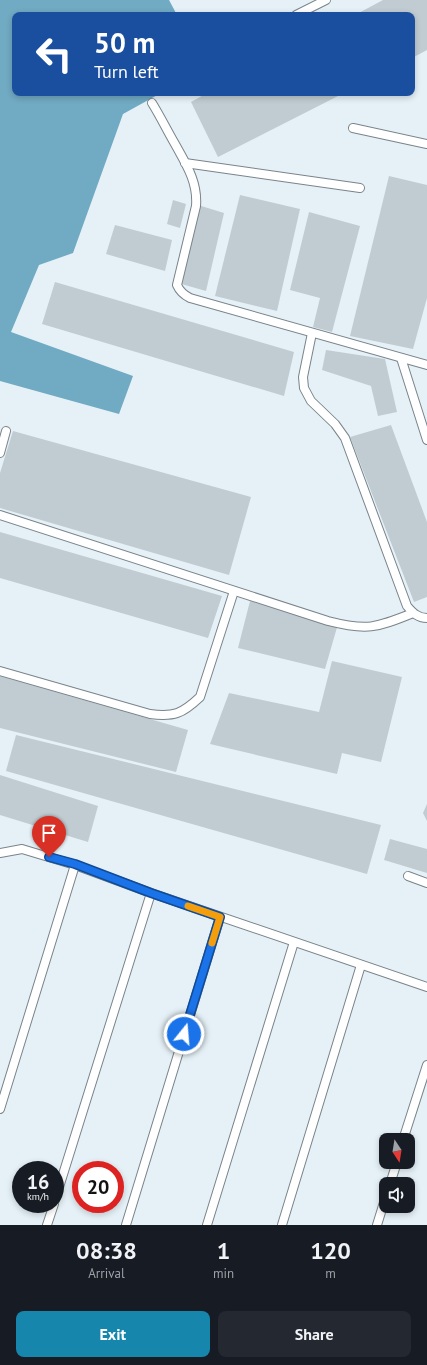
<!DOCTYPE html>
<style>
body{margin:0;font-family:"PT Sans",sans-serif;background:#242831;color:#f1f3f6;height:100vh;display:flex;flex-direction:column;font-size:15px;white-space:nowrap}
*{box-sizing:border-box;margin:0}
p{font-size:13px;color:#9ea1a6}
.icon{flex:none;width:22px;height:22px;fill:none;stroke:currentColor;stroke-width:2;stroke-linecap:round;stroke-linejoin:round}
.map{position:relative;height:1225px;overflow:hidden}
.drawer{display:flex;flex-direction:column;background:#171b24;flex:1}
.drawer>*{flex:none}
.banner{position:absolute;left:12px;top:12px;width:403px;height:84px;border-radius:8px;box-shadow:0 2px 6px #0003;background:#1a4fa0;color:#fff;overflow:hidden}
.needle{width:26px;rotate:168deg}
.tools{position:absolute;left:379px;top:1133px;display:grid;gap:8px}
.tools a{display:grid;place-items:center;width:36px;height:36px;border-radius:8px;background:#171b24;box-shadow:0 2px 6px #0003;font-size:20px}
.speed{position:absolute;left:12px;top:1161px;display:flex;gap:8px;font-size:20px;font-weight:700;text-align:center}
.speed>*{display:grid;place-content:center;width:52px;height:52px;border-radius:50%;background:#171b24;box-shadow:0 2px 6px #0003;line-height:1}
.speed small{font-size:10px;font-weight:400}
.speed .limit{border:6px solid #d22;background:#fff;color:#111}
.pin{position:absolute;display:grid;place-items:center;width:34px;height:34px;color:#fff;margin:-41px -17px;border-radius:50% 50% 50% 0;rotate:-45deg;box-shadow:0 0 4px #0007}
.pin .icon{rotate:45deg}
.me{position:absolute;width:44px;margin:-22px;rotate:17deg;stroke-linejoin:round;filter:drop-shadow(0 0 3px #0008)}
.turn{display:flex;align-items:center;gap:14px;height:84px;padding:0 16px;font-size:18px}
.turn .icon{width:52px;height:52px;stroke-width:2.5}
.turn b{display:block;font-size:28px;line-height:34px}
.eta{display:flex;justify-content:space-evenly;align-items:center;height:68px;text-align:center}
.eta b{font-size:24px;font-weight:700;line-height:28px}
.cta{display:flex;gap:8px;margin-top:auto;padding:8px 16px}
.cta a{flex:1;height:46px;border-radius:8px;background:#1786ad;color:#fff;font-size:16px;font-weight:700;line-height:46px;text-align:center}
.cta a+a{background:#242831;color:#f1f3f6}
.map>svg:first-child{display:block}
.water{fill:#71aac3}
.building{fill:#c0ccd1}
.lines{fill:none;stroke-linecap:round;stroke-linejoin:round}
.service-casing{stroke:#79848a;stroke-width:10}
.service{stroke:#fff;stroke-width:8}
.route-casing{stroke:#114b97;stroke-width:10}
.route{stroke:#1a73e8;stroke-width:7}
.slow{stroke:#f59e0b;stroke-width:7}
</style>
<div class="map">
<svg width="427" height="1225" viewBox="0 0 427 1225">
<rect width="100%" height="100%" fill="#e5f1f7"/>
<path class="water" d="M0,0H169L177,15H15V93H161L123,114L73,253L39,265L11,332L133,376L119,414L0,381Z"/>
<g class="building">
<path d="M383,0H427V50L412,58V15H355Z"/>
<path d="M207,93H344L218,157L191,102Z"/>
<path d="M389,176L427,185V298L413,349L350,336Z"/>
<path d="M240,195L300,209L277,311L215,296Z"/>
<path d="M173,200L186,204L180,228L167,224Z"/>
<path d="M198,205L224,213L206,291L178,283Z"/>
<path d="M309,212L360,226L332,332L313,327L320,298L290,290Z"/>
<path d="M115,225L172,240L165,271L106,254Z"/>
<path d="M55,282L294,352L284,396L42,324Z"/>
<path d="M326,350L385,359L397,412L378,416L371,386L322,370Z"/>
<path d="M391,425L427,522V597L414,602L350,437Z"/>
<path d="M13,431L251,497L229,575L0,508V473Z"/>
<path d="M0,532L222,596L208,638L0,578Z"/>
<path d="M250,601L338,624L325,669L238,648Z"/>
<path d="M332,661L402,677L381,762L342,753L337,774L210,744L229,693L319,712Z"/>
<path d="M0,676L188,730L176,772L0,728Z"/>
<path d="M16,735L381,825L367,874L6,771Z"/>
<path d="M0,775L98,806L88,842L0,815Z"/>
<path d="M427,804V821L423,813Z"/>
<path d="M390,839L427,849V873L384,860Z"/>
</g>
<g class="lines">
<g class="service-casing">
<g id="service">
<path d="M296,15L326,0"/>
<path d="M152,103C160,116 167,130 175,144C186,164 198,182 196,206L177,285C180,292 184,295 190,298L427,365"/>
<path d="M353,128L427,144"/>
<path d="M185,163L360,188"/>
<path d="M312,333L303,377L304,388L311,401L335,424L345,438L407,606C413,613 418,618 427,618"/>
<path d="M401,358L427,440"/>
<path d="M0,453L6,431"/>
<path d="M0,515L328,621C367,631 376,628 413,613"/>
<path d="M0,671L150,714C174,717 182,714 200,697L234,591"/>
<path d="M0,853L22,849L75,865L151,893L427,987"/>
<path d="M408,876L427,883"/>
<path d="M0,1109L75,865"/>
<path d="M403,1140L427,1065"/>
<path d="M390,1184L397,1162"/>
<path d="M55,1200L151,893"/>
<path d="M47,1225L54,1204"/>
<path d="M126,1225L220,917"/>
<path d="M207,1225L294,942"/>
<path d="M282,1225L361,965"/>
<path d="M377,1225L386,1196"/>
</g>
</g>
<use href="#service" class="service"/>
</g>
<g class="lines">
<g class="route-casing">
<path id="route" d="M49,857L75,864L151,893L220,917L184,1034"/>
</g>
<use href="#route" class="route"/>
<path class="slow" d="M188,906L220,917L212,943"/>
</g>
</svg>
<div class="tools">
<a><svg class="needle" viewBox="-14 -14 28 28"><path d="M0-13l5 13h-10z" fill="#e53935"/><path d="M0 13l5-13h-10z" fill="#9ea1a6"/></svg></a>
<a><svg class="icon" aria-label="sound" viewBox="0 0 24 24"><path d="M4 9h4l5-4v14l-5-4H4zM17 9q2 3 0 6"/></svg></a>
</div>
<div class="speed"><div>16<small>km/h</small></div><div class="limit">20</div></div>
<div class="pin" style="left:49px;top:857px;background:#d93025"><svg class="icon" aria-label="arrive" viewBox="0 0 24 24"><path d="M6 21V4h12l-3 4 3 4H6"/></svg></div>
<svg class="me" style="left:184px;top:1034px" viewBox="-20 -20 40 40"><circle r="17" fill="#1a73e8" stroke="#fff" stroke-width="3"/><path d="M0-11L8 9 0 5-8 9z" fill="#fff"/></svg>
<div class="banner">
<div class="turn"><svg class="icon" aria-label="left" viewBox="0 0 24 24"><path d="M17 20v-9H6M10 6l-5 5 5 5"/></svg><div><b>50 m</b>Turn left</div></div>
</div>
</div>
<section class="drawer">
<div class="eta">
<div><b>08:38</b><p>Arrival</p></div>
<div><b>1</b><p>min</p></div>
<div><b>120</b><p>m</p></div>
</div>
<div class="cta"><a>Exit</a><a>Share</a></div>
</section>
